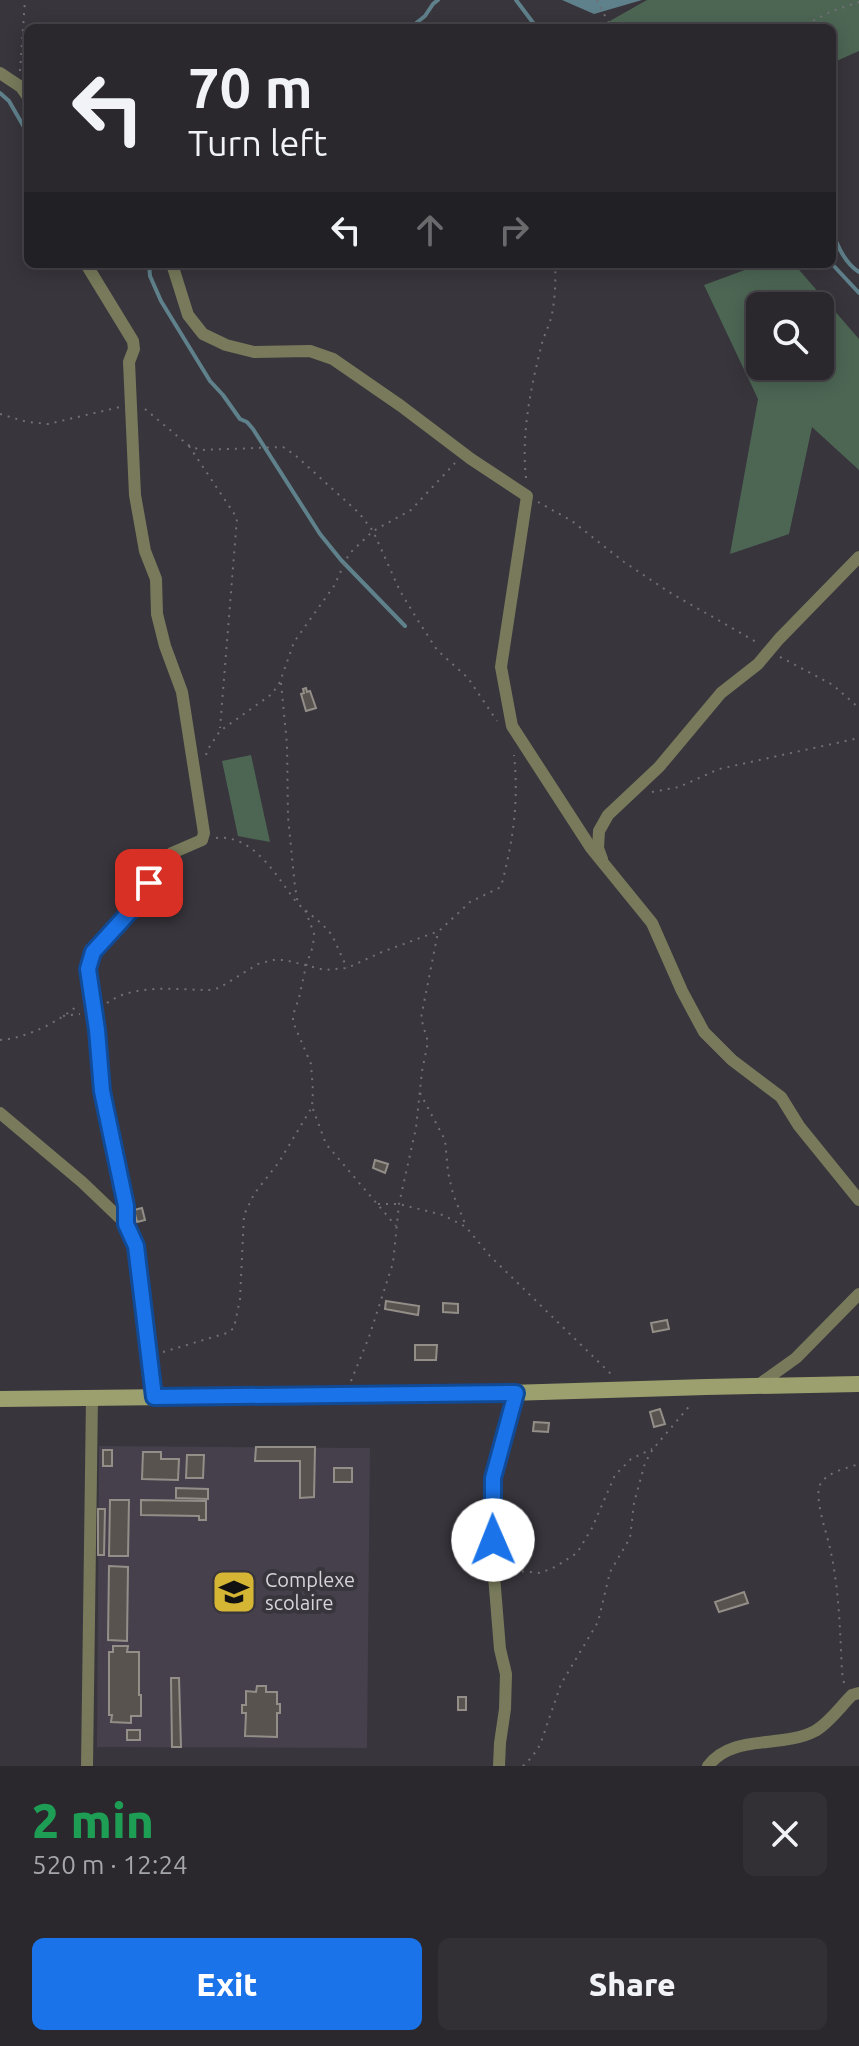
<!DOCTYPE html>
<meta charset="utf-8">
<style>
body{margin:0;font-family:Ubuntu,sans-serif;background:#323035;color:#f1f3f6;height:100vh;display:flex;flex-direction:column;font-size:30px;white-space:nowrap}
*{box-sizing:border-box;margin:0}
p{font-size:26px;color:#a5a6aa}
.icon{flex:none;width:44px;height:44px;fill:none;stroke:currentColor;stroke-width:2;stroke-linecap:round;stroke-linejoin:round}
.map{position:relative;height:1766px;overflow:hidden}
.panel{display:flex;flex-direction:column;background:#2a282d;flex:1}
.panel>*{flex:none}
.banner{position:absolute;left:24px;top:24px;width:812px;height:244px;border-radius:12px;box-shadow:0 4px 20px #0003,0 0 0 2px #464449;background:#2a282d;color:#f1f3f6;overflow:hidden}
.controls{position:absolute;left:746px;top:292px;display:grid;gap:16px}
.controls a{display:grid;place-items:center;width:88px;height:88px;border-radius:12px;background:#2a282d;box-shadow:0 4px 20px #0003,0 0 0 2px #464449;font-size:40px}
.pin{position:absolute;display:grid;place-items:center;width:68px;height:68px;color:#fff;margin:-34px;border-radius:16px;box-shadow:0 4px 12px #0006}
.me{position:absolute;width:88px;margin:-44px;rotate:359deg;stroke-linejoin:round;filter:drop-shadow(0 0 6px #0008)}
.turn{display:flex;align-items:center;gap:28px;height:168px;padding:0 32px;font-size:36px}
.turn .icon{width:104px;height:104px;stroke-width:2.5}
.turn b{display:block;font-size:56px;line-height:68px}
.lanes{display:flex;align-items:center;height:76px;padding:0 32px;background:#0003;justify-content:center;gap:40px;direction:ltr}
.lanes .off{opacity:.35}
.round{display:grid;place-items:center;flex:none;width:84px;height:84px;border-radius:12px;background:#323035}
.summary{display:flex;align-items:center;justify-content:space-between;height:136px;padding:0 32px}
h1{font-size:48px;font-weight:800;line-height:60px;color:#1e9e55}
.primary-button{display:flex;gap:16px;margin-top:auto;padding:16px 32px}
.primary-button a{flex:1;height:92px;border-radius:12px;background:#1a73e8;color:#fff;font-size:32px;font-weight:800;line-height:92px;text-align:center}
.primary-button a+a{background:#323035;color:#f1f3f6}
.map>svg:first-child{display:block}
.built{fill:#45404b}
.forest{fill:#4d6654;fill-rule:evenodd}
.water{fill:#5f818b}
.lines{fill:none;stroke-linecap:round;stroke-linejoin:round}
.stream{stroke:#5f818b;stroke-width:4}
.building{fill:#58534e;stroke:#938e88;stroke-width:2}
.path{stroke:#726f75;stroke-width:2;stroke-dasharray:2 6;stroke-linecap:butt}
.street{stroke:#787a5b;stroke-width:12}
.secondary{stroke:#9ca06e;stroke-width:16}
.route-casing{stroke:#114b97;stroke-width:20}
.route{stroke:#1a73e8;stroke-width:14}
.labels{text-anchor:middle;stroke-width:8;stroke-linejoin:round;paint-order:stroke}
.poi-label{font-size:20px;fill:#d7d5d9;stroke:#38353c;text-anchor:start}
</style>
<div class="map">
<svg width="859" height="1766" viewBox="0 0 859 1766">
<rect width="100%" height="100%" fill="#38353c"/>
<path class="built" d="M99,1446L370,1448L367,1748L97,1747Z"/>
<g class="forest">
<path d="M647,0H859V51L832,63V28H611L608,22Z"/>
<path d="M761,264H794L859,339V470L812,427L789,534L730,554L758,399L704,285ZM820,306V366H760V306Z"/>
<path d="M251,755L270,842L238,836L222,761Z"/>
</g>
<path class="water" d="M562,0H642L594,14Z"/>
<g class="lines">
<g class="stream">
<path d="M516,0L537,28"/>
<path d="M410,28L425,16L433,4L438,0"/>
<path d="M0,93L9,101L28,134"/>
<path d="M832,231C838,247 845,263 859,272"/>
<path d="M149,264L150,276L161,301L210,381L223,395L240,419L247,422L253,429L320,534L341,560L405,626"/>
<path d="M832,264L859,293"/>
</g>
</g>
<g class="building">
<path d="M306,688L307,692L310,691L316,708L306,711L301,694L304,693L303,689Z"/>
<path d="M375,1160L388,1164L385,1173L373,1168Z"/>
<path d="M142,1208L145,1220L137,1222L134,1210Z"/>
<path d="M386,1301L419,1306L418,1315L385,1309Z"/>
<path d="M443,1303L458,1304V1313L443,1312Z"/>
<path d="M667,1320L669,1329L653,1332L651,1323Z"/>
<path d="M415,1345H437L436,1360H415Z"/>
<path d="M660,1409L665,1424L654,1427L650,1412Z"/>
<path d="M534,1422L549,1423L548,1432L533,1431Z"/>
<path d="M256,1447H315L314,1497L300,1498V1461H255Z"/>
<rect x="103" y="1450" width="9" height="16"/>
<path d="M143,1452H161V1459H179L178,1480L142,1479Z"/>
<path d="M187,1455H204L203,1478H186Z"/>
<rect x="334" y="1468" width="18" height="14"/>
<path d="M176,1488L208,1489V1499L176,1498Z"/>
<path d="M110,1500H129L128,1556H109Z"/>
<path d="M141,1500L206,1501V1520H199V1516L141,1515Z"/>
<path d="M98,1509H105L104,1555H98Z"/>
<path d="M109,1566L128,1567L127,1641L108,1640Z"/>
<path d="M744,1592L748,1603L719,1612L715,1602Z"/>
<path d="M113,1646H128L127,1652H139V1695H141V1716H131V1723L111,1722L112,1715H109V1652H113Z"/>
<path d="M171,1678H179L181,1747H172Z"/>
<path d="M257,1686H266V1692H277V1704H280V1713H277V1737L245,1736L246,1713H242V1705H246V1691L256,1692Z"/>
<rect x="458" y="1697" width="8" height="13"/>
<rect x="127" y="1730" width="13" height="10"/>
</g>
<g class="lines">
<g class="path">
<path d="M597,0L611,28"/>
<path d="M799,28L832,11L859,2"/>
<path d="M20,71L25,0"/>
<path d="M145,409L188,445L200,450L283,447L295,455L359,513L373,531L400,591L417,619L437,650L468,678L497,721"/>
<path d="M0,414L27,422L48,424L120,407"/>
<path d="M189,446L237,518L220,728"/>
<path d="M526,478C521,433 531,387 542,343C545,333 550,324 552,314C555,298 556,280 555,264"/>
<path d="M538,502L572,521L624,562L669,592L758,643"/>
<path d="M780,657L833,685L859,708"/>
<path d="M281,683L287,744L288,817L295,887L298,904L322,924L332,935L347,968"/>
<path d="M206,755L208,749L220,731L272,694L280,682L294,642L334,586L349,554L373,531L411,510L455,463"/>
<path d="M652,792L679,787L719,769L859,738"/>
<path d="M216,838C254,834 277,877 297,903"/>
<path d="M107,1003C135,983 176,990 209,990L219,988L258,964L273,960H285L325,970L347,968L382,952L439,931L470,902L501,887C513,841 519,803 514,755"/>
<path d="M63,1016L80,1014"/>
<path d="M0,1040C27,1038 59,1022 79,1004"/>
<path d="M420,1093L445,1140L448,1172L453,1194L466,1226"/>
<path d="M313,1109L326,1144L396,1226"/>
<path d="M378,1204H399L443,1215L466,1227L490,1256L612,1375"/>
<path d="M163,1352L227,1333L234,1328L240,1299L244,1215L254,1194L279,1162L312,1107L313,1091L311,1064L293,1022V1015L299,998L306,966L313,946L314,933L305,910"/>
<path d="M351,1381L369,1337L393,1263L399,1204L416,1128L422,1071L428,1042L421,1018L438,932"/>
<path d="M506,1570L540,1573L555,1567L577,1553L592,1528L615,1475L631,1459L652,1449"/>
<path d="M844,1683L842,1672C840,1629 839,1585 829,1544C826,1531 813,1495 821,1483C828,1472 847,1468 859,1464"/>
<path d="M523,1766L532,1757L540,1745L561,1684L598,1622L610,1572L630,1538L634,1503L645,1463L653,1449L692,1403"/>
</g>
<g class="street">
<path d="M0,73L21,87L28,97"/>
<path d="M86,264L133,341L134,349L129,362L135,495L145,551L156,579L157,614L165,646L182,692L204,833L202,840L172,853L162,861L135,906L93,952L88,969L97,1030L102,1091L126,1206V1224"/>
<path d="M172,264L188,315L203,334L226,345L254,352L310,351L333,359L401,406L471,459L527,496L501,667L512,726L591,848L652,923L682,991L704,1032L732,1060L781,1097L799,1126L859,1200"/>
<path d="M602,859L598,848L599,831L608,815L659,767L721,693L758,664L779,639L859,557"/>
<path d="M0,1113L82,1182L126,1224L136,1246L154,1397"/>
<path d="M757,1386L796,1358L859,1294"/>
<path d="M87,1766L92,1397"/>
<path d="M499,1766L500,1743L505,1709L506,1674L500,1649L494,1576L493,1478L503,1445L516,1393"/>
<path d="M708,1766C733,1733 781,1749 815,1731C829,1723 841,1706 852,1695L859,1693"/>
</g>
<path class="secondary" d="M0,1399L509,1393L706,1387L859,1384"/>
</g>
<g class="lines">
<g class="route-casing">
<path id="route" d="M149,883L135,906L93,952L88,969L97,1030L102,1091L126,1206V1224L136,1246L154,1397L516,1393L493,1478V1540"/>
</g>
<use href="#route" class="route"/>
</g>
<defs>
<g id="school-square" transform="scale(2.3)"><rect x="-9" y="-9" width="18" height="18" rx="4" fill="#d5b534" stroke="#38353c"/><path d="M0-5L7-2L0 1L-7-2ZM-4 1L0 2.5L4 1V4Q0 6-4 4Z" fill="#111"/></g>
</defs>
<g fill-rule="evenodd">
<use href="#school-square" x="234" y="1592"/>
</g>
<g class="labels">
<g class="poi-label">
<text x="265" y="1587">Complexe<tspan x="265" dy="23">scolaire</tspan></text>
</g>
</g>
</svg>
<div class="controls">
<a><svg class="icon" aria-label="search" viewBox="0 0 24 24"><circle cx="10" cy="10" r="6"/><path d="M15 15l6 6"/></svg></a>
</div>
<div class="pin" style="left:149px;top:883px;background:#d93025"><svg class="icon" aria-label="arrive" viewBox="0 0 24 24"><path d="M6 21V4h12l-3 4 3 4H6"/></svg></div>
<svg class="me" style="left:493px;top:1540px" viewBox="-20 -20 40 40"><circle r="19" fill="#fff"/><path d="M0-13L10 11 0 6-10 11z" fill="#1a73e8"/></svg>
<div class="banner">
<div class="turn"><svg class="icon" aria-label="left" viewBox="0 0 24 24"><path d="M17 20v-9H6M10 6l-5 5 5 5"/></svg><div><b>70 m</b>Turn left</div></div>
<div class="lanes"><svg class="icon" aria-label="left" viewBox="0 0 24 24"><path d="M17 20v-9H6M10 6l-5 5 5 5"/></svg><svg class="icon off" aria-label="ahead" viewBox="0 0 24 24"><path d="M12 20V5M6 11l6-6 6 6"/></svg><svg class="icon off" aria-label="right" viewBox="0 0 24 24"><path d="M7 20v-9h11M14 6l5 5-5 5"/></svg></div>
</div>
</div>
<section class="panel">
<div class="summary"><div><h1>2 min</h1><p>520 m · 12:24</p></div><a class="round"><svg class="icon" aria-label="close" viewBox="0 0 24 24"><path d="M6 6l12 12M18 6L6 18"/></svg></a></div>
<div class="primary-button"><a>Exit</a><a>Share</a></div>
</section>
